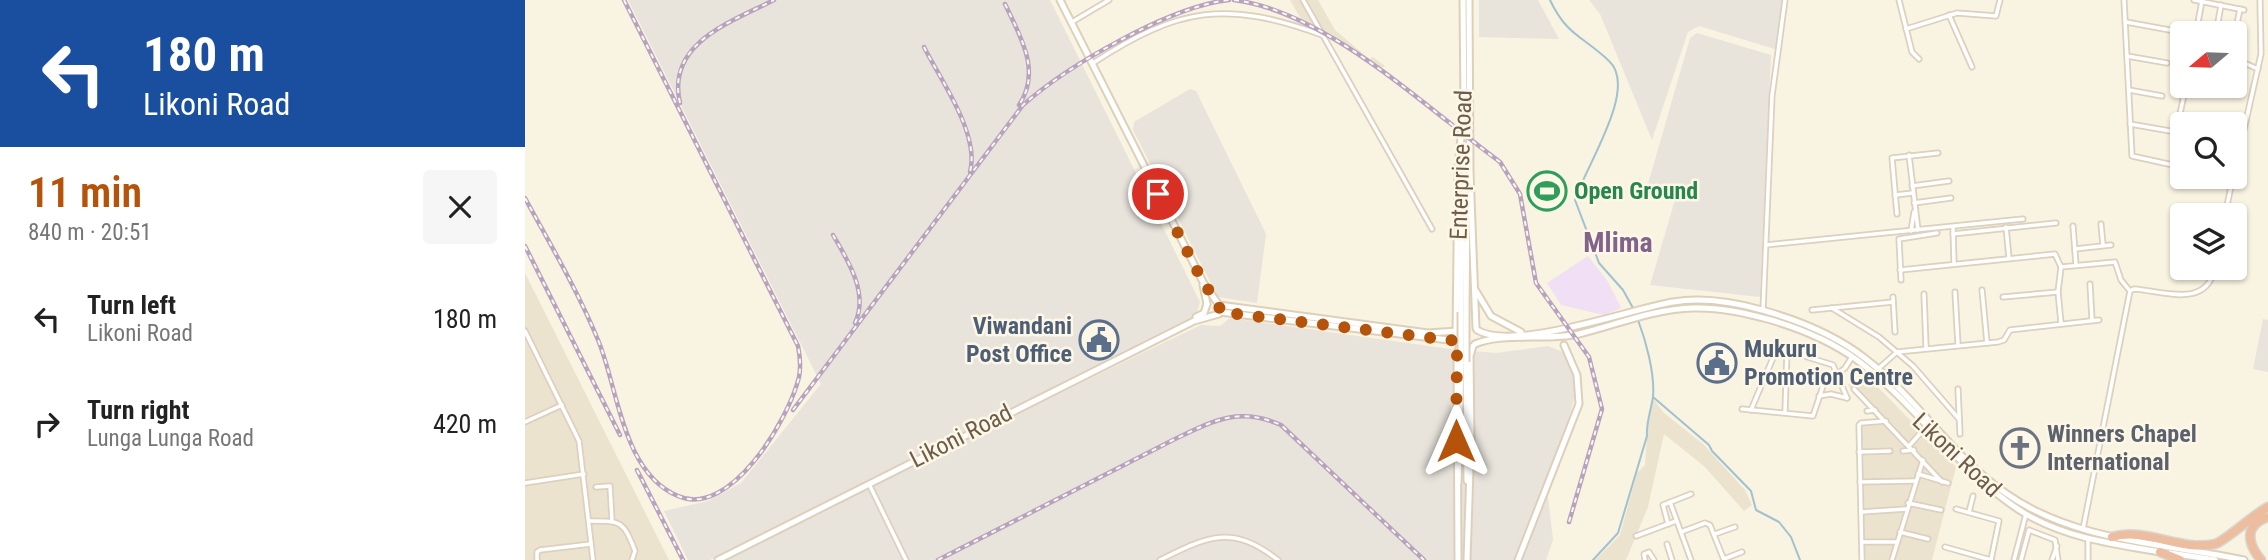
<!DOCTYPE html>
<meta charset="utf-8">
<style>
body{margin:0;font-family:"Roboto Condensed",sans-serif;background:#f6f6f6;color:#222;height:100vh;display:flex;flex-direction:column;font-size:26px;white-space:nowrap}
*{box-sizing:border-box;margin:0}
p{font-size:23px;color:#767676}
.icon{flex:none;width:38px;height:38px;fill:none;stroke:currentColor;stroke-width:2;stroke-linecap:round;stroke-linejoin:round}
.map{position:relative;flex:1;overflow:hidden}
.panel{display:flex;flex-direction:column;background:#fff;width:525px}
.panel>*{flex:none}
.top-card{background:#1a4fa0;color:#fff;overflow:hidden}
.needle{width:46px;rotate:251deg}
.tools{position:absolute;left:1645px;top:21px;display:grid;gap:14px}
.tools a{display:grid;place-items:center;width:77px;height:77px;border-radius:7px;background:#fff;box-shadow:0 2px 5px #0004;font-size:35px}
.pin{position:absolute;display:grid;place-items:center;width:60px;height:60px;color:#fff;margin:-30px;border:4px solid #fff;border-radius:50%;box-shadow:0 2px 7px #0007}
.me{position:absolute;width:77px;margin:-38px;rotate:0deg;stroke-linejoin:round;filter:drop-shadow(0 0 5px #0008)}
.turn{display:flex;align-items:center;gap:24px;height:147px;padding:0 28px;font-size:32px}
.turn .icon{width:91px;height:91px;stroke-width:2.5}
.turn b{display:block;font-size:49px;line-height:60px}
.round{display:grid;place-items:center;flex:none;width:74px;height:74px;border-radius:7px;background:#f6f6f6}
.headline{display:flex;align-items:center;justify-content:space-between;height:119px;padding:0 28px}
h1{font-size:42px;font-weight:600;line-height:52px;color:#b45309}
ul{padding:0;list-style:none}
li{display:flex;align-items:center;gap:21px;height:105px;padding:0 28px}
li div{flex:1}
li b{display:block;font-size:26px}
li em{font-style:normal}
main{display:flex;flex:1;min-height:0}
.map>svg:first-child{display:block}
.residential{fill:#ece3cf}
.industrial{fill:#e8e4dc}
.education{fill:#f0dff5}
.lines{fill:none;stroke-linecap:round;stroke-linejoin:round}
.stream{stroke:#a0c2d0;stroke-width:2}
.street-casing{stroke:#dcd0bf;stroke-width:7}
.secondary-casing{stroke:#ddd0ba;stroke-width:9}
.highway-casing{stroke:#d9d5d0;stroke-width:11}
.street{stroke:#fff;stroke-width:3.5}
.secondary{stroke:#fff;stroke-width:5}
.highway{stroke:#ecbe9f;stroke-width:8}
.rail-casing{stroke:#b7a2c0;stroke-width:4.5}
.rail{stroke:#fcf7e7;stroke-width:2;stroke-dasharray:5;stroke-linecap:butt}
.secondary-bridge-casing{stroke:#ddd0ba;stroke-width:9;stroke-linecap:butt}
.secondary-bridge{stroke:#fff;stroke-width:5}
.route{stroke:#b45309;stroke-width:12;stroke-dasharray:0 21.6}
.labels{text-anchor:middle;stroke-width:5;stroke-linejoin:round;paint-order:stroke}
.street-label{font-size:24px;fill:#6d5c4b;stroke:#fcf7e7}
.leisure-label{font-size:24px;font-weight:bold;fill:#27864d;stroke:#fcf7e7;text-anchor:start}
.service-label{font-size:24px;font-weight:bold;fill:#4e5e75;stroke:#fcf7e7;text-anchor:end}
.worship-label{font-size:24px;font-weight:bold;fill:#5b616d;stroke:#fcf7e7;text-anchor:start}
.quarter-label{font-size:28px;font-weight:bold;fill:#82648a;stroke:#fcf7e7}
</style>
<main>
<section class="panel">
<div class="top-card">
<div class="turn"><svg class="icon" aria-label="left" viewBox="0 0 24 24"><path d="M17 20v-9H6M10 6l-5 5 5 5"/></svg><div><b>180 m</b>Likoni Road</div></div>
</div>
<div class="headline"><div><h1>11 min</h1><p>840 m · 20:51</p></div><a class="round"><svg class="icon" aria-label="close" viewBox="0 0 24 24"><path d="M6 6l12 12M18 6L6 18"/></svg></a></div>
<ul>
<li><svg class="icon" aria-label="left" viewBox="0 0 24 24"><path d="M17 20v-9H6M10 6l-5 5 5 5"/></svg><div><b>Turn left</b><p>Likoni Road</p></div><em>180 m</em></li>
<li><svg class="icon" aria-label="right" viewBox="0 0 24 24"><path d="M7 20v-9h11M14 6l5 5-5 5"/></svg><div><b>Turn right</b><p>Lunga Lunga Road</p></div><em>420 m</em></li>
</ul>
</section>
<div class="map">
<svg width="1743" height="560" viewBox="0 0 1743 560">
<rect width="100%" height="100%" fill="#f9f3e1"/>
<g class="residential">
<path d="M765,0H793L810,30L844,59L848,57L860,66L854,69L825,47L776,19Z"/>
<path d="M0,273L144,560H0Z"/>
<path d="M1338,372L1431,467L1407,560H1335L1332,422L1355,421L1323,385Z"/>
<path d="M1129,400L1139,413L1178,444L1220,490L1227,505L1219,511L1180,467L1139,434L1123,507L1101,560H1070L1095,535L1112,473L1120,465L1123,422Z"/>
</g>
<g class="industrial">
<path d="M103,0H525L675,302L672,312L662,322L185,560H163L139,511L183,501L216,483L296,384Z"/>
<path d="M954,0H1013L1034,39L954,37Z"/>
<path d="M1064,0H1260L1253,50L1174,26L1163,32L1127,140L1075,14Z"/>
<path d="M1172,33L1246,55L1235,297L1125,285L1152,193L1123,184L1165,38Z"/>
<path d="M665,89L671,91L741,234L732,303L693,297L608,130L609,122Z"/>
<path d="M705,318L925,349L971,353L1023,346L1040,353L1049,375L1050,395L1023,496L1028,540L1021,560H198L615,354L676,325L695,326Z"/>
<path d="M1738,319L1743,320V372L1728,369Z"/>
</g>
<path class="education" d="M1063,256L1083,282L1096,308L1079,315L1036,305L1022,283Z"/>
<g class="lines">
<g class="stream">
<path d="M1025,0C1042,36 1058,36 1084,61C1114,88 1060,167 1050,200L1074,263L1098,290L1108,308"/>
<path d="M1128,397L1184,445L1187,451L1226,491L1231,510L1254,522L1266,537L1275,560"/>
<path d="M1068,560L1093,533L1122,436C1121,422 1126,411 1128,397C1130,374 1121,341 1113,320"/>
</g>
<g class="street-casing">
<g id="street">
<path d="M778,0L907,229"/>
<path d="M1374,0L1387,52L1394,59"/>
<path d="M1599,0L1607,156L1657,167"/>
<path d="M1669,0L1719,10"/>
<path d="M1424,15L1447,67"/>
<path d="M547,22L584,0"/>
<path d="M1601,22L1661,33"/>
<path d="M1381,29L1432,13L1471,16L1475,0"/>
<path d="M1711,29L1715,9"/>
<path d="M1671,33L1677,1"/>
<path d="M1691,33L1696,5"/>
<path d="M1602,56L1642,63"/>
<path d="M1710,59L1733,69"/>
<path d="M568,63C654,7 701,0 797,35"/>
<path d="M1604,90L1637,96"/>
<path d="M1605,124L1651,132L1661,86"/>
<path d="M1384,155L1393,230"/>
<path d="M1710,170L1736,54L1735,0"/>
<path d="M1387,186L1424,181"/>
<path d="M1370,195L1388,193"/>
<path d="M1389,203L1426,198"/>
<path d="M1372,214L1367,158L1413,153"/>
<path d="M1700,215L1708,177"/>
<path d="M1576,224L1578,245"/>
<path d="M1548,226L1551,265"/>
<path d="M1428,227L1429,264"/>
<path d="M1481,227L1484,258"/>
<path d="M1386,231L1389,212"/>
<path d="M1428,234L1531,223"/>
<path d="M1241,245L1498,219"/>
<path d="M1550,249L1586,245"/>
<path d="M1375,270L1530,254L1536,267"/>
<path d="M1376,280L1374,239L1412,233"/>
<path d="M1565,284L1567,320"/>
<path d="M1457,290L1462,343"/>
<path d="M1430,292L1433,345"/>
<path d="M1399,294L1401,347"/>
<path d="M1368,297L1370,332"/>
<path d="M1478,297L1533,292"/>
<path d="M1307,308L1354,337L1388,366L1434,419"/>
<path d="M1238,310L1247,96L1260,0"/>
<path d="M1287,310L1368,302"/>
<path d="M1536,323L1533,292L1536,267L1590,262L1596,280L1605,291"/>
<path d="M0,331L54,441L68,560"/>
<path d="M1248,345L1262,351L1260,412"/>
<path d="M1276,355L1308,365L1322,398"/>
<path d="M1353,369L1372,352L1473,342L1479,340L1485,330L1574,320"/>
<path d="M1329,389L1417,482"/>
<path d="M1433,389L1435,434"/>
<path d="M1294,396L1306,394L1322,398"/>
<path d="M1217,409L1288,416L1298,386L1320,368L1327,357"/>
<path d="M1226,410L1253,346"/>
<path d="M1342,411L1350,410"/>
<path d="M0,422L37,405"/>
<path d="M1384,446L1401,427"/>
<path d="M1378,451L1389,450"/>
<path d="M1334,452L1365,451"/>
<path d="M1393,474L1423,483"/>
<path d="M1335,482L1390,481"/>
<path d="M0,483L59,474"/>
<path d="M344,484L381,560"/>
<path d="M71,487L85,486L87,521"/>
<path d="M1145,502L1166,560"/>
<path d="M1383,503L1416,510"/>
<path d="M1431,509L1474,521L1466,560"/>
<path d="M1336,512L1381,509"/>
<path d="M1444,512L1448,496"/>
<path d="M64,521C96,521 98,520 110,551L107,560"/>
<path d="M1143,524L1138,505L1166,494"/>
<path d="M1558,529L1605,291L1609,289C1639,291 1681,309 1690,268"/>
<path d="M1156,532L1180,523L1185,525L1199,560"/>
<path d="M1375,532L1403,539"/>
<path d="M1190,534L1210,527"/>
<path d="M1111,536L1151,521"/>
<path d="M1563,540V560"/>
<path d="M1337,542H1372"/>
<path d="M1142,544L1147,560"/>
<path d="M1420,547L1466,560"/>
<path d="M1199,559L1217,552"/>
<path d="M12,560V552L15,550L66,544"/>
<path d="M635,560C683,536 707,524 753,560"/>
<path d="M1120,560L1119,554L1124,552L1129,560"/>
<path d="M1337,560L1334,425L1336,423L1361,421"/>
<path d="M1367,560L1398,460"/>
<path d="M1489,560L1501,514"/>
<path d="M1496,560L1504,530L1530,540L1533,560"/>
<path d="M1527,560L1532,546"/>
</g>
</g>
<g class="secondary-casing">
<g id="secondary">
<path d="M944,0L945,172L951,328"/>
<path d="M678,285L682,304"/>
<path d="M951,291L966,316L996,332"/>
<path d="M694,305L903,333L932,331"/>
<path d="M941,311L942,203"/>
<path d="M695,312L932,341"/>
<path d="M936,312L937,213"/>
<path d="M671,317L679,313L682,304"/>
<path d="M952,330C989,352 1105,309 1148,302C1178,297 1208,302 1237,310C1273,320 1311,335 1341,359C1393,399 1427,457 1482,494C1551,542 1639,543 1719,560"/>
<path d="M950,344C978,332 1022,341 1054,334C1091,325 1129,309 1168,308C1194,307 1220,313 1246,320C1276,329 1306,341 1332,360C1393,405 1433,472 1499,513C1541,538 1588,544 1635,552"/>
<path d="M935,345L931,334L933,169L939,106L938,0"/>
<path d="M941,362L942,481"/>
<path d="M933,483L936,362"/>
<path d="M1645,553L1690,560"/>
<path d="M193,560L669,321L694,314V305L678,282L535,0"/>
<path d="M933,560L932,354L935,345"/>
<path d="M942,560L946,439L945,356L948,346"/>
<path d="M993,560L1054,404L1052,375L1039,345"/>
</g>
</g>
<g class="highway-casing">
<g id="highway">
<path d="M1587,537C1621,527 1656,552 1690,544C1699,542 1729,514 1743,507"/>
<path d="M1635,552L1655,560"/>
<path d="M1736,560C1722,543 1719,525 1743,517"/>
</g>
</g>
<use href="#street" class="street"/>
<use href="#secondary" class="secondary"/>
<use href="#highway" class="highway"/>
<g class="rail-casing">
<g id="rail">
<path d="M709,0C802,12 900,107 975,162L995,194L1011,283L1064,357L1077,409L1044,522"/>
<path d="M480,4C495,36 517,71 494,105"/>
<path d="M399,47C416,81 455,134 445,172"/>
<path d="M155,103C141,43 206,22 249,0"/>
<path d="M0,198C25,244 53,291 73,340C93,387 97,473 153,496C205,519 264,419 274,377C276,367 275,356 273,346L99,0"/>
<path d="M308,235C323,261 344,293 330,323"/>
<path d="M0,246L95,435"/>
<path d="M268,410L498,105C542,66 645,6 704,0"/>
<path d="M112,470L158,560"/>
<path d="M413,560L648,440C688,421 713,406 756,425L899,560"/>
</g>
</g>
<use href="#rail" class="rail"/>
<g class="secondary-bridge-casing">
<g id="secondary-bridge">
<path d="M936,362V312"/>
<path d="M941,362V311"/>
</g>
</g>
<use href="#secondary-bridge" class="secondary-bridge"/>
</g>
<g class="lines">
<path class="route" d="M633,194L678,282L694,305L695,312L932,341L935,345L932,354L931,441"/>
</g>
<defs>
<g id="stadium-ring" transform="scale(2.0125)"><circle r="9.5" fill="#fcf7e7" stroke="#2e9e5b" stroke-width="1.5"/><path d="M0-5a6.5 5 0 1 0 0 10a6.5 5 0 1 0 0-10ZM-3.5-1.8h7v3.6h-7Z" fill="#2e9e5b"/></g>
<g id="civic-ring" transform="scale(2.0125)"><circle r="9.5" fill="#fcf7e7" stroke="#5c6f8a" stroke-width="1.5"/><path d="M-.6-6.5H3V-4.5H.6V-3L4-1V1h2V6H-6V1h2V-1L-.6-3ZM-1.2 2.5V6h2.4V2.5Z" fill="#5c6f8a"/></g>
<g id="church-ring" transform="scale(2.0125)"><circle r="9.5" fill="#fcf7e7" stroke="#6b7280" stroke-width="1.5"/><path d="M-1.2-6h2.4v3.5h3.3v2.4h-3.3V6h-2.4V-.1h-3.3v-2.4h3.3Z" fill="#6b7280"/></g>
</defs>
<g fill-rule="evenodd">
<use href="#stadium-ring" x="1022" y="191"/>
<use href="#civic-ring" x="574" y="340"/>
<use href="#civic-ring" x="1192" y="363"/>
<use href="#church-ring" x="1495" y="448"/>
</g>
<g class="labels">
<g class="street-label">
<text transform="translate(936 165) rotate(-88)" y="8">Enterprise Road</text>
<text transform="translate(436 436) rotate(-27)" y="8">Likoni Road</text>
<text transform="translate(1432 455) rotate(43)" y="8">Likoni Road</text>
</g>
<g class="leisure-label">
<text x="1049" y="199">Open Ground</text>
</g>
<g class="service-label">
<text x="547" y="334">Viwandani<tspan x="547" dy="28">Post Office</tspan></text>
<text x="1219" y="357" text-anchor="start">Mukuru<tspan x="1219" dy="28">Promotion Centre</tspan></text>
</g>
<g class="worship-label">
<text x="1522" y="442">Winners Chapel<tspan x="1522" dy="28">International</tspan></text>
</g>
<g class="quarter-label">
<text x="1093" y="252">Mlima</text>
</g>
</g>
</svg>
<div class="tools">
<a><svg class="needle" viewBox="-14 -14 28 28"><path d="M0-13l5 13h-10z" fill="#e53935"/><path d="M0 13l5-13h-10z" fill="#767676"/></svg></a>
<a><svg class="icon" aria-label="search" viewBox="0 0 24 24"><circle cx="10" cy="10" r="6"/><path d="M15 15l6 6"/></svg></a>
<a><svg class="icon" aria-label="layers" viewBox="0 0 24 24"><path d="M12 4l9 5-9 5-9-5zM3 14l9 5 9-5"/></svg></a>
</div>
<div class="pin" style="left:633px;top:194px;background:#d93025"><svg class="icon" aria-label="arrive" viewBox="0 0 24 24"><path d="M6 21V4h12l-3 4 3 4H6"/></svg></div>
<svg class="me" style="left:931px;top:441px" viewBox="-20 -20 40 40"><path d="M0-17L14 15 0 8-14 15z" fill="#b45309" stroke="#fff" stroke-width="4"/></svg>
</div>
</main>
